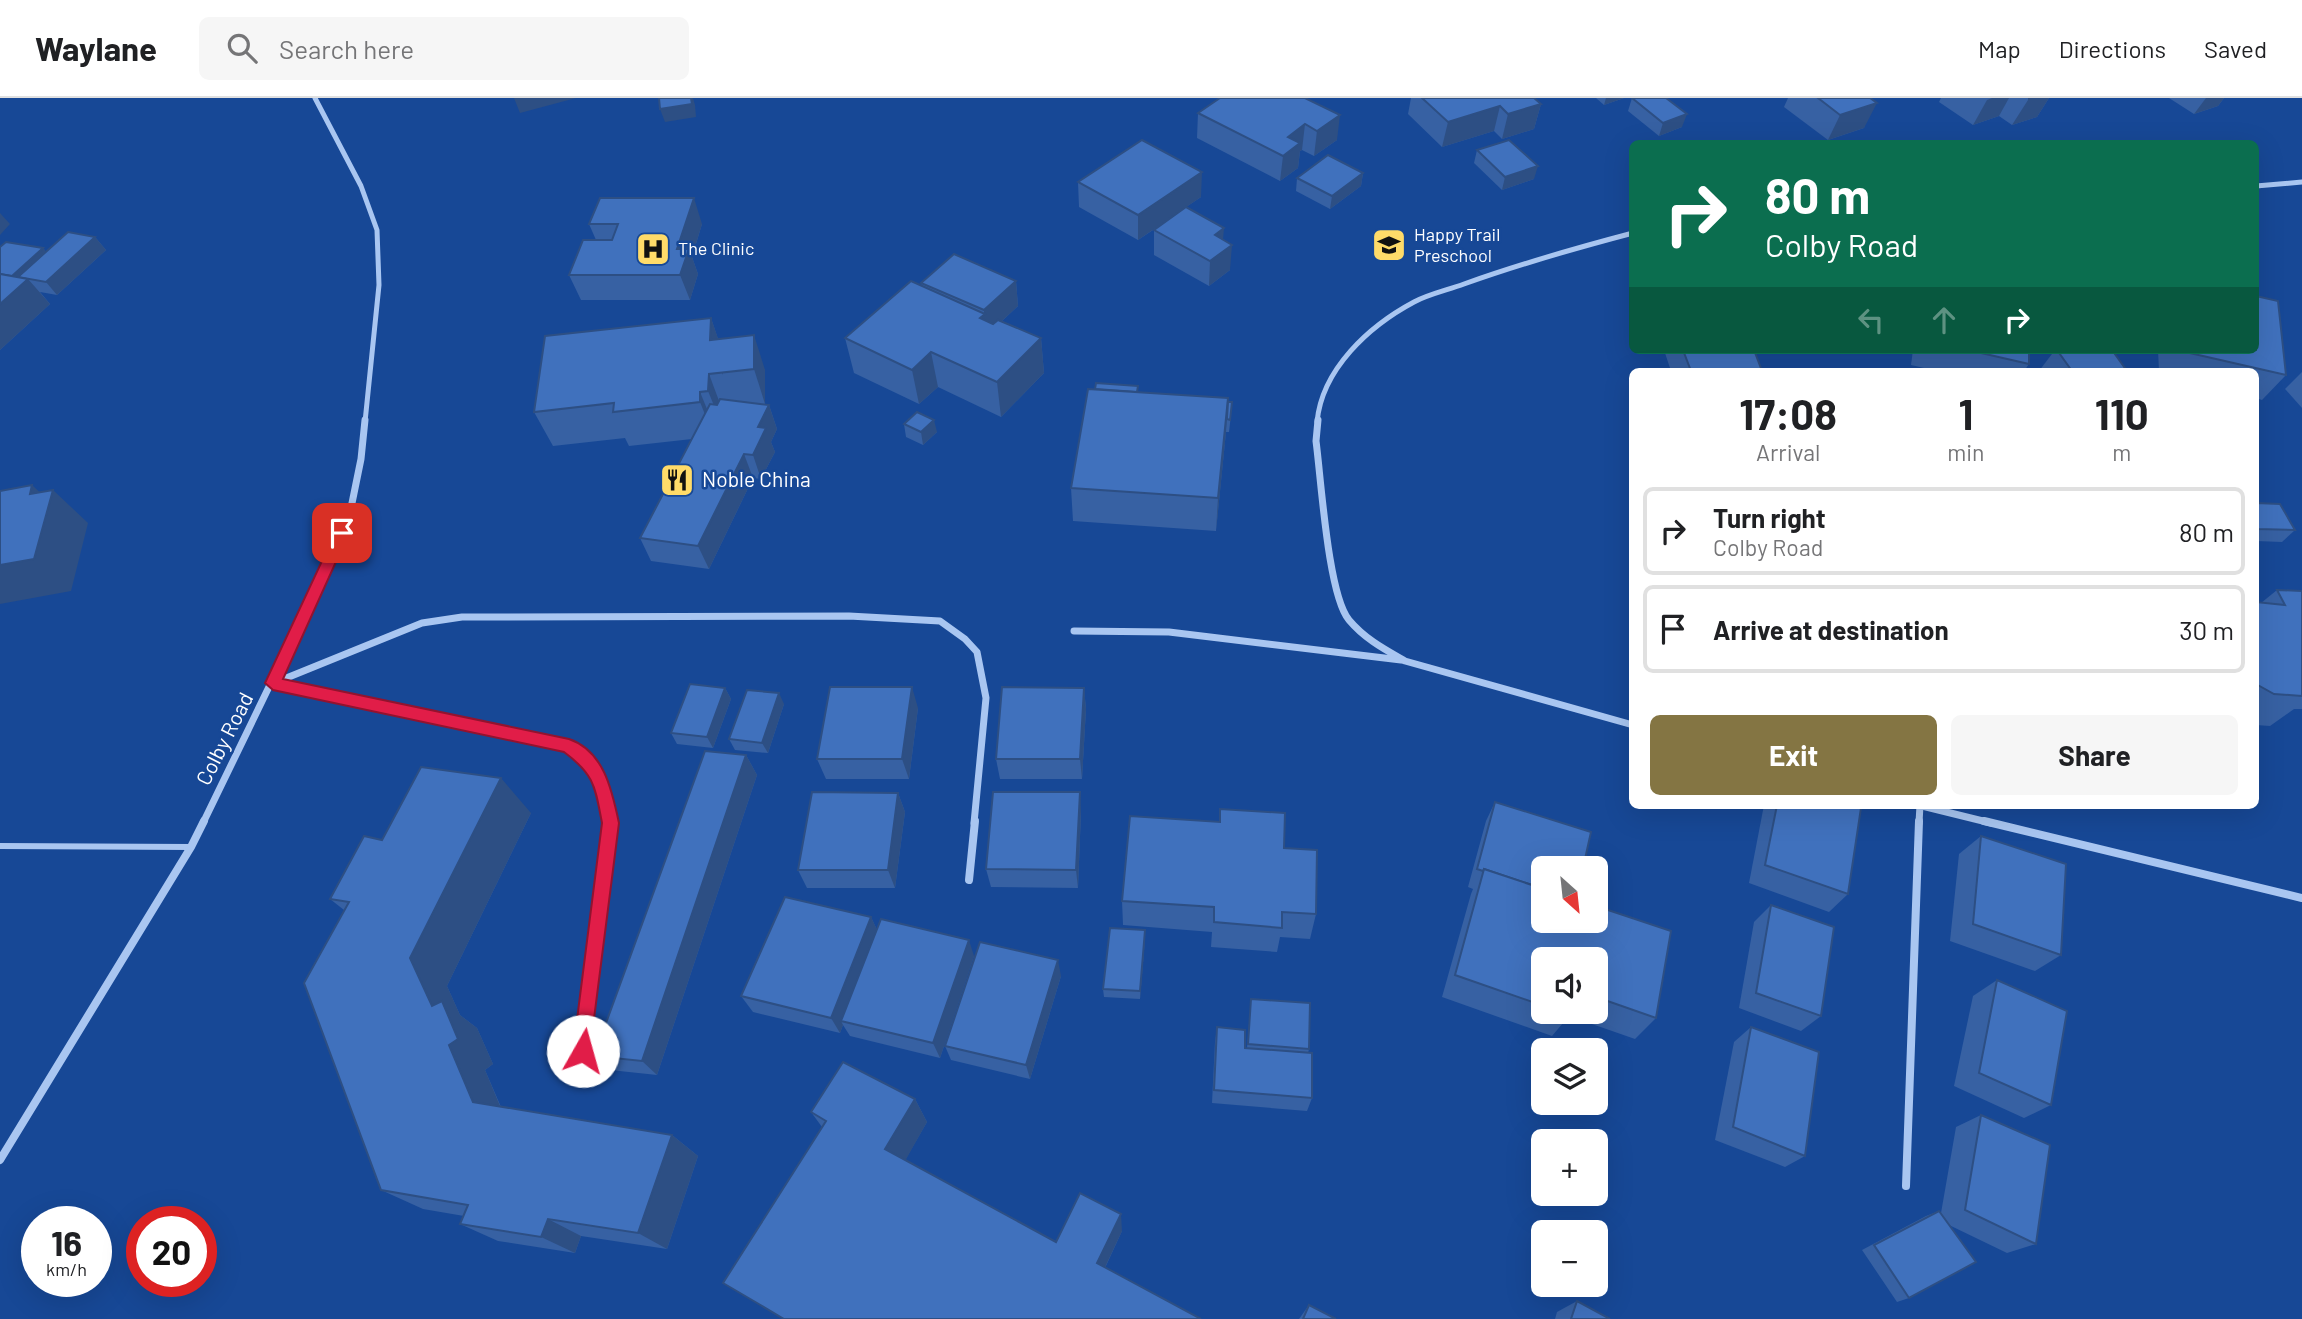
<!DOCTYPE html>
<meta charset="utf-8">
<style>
body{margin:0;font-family:Barlow,sans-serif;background:#f6f6f6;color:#202124;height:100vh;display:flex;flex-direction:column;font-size:26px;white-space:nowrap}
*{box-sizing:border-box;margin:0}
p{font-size:23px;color:#757577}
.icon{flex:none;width:38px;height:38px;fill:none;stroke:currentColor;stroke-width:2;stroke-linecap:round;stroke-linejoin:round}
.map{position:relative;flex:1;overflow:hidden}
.side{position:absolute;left:1629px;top:270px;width:630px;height:441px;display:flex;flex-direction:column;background:#fff;border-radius:10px;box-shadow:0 7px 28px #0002}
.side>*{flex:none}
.banner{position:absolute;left:1629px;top:42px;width:630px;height:214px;border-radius:10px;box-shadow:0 7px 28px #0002;background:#0b6e4f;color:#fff;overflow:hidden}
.needle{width:46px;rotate:153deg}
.controls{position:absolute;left:1531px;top:758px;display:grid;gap:14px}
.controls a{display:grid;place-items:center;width:77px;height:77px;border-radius:10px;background:#fff;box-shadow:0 7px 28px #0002;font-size:35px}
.speed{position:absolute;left:21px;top:1108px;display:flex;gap:14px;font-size:35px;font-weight:700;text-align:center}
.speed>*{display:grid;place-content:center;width:91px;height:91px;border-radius:50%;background:#fff;box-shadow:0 7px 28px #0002;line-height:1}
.speed small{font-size:18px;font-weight:400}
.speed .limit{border:10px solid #d22;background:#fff;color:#111}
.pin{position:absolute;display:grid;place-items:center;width:60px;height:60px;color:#fff;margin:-30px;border-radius:14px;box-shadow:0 4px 10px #0006}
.me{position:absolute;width:77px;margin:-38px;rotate:7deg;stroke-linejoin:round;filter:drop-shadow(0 0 5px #0008)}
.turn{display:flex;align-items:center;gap:24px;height:147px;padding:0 21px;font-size:32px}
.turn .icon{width:91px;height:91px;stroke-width:2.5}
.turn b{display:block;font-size:49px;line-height:60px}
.lanes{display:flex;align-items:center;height:66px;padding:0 21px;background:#0003;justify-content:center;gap:35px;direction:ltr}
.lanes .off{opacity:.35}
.eta{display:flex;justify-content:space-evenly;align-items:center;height:119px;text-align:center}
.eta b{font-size:42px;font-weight:700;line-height:49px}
.cta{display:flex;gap:14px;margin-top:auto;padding:14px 21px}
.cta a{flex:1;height:80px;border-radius:10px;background:#847543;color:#fff;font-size:28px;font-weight:700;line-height:80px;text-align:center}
.cta a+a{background:#f6f6f6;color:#202124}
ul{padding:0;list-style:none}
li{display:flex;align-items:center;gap:21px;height:88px;margin:0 14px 10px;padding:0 7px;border:4px solid #e0e0e0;border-radius:10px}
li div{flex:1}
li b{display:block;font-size:26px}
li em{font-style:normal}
header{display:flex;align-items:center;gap:42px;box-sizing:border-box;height:98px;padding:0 35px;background:#fff;border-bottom:2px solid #e0e0e0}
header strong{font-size:33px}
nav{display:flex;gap:38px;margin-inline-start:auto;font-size:24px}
.search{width:490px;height:63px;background:#f6f6f6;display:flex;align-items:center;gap:18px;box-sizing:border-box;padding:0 24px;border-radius:10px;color:#757577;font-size:26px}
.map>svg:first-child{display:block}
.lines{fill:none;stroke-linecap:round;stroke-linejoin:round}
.lane-far1{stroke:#a9c6f1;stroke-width:5}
.lane{stroke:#a9c6f1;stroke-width:6}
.street-far2{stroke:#a9c6f1;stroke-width:5}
.street-far1{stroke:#a9c6f1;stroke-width:7}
.street{stroke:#a9c6f1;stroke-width:8}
.wall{fill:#3761a3;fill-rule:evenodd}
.shaded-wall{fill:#2d4f84}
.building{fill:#4071bd;stroke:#2d4f84;stroke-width:2}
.route{fill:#e11d48;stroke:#92132f;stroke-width:2}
.labels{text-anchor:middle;stroke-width:5;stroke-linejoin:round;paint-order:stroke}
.far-poi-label{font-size:18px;fill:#fff;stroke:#174896;text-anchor:start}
.poi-label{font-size:21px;fill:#fff;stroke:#174896;text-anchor:start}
.street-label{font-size:21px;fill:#fff;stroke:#174896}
</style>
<header>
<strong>Waylane</strong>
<div class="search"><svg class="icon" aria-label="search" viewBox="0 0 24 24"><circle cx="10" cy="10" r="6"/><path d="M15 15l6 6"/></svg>Search here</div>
<nav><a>Map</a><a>Directions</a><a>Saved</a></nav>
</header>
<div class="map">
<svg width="2302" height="1221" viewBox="0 0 2302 1221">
<rect width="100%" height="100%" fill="#174896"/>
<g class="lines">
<path class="lane-far1" d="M273,585L569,648C595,670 604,691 610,725"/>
<g class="lane">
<path d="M0,748L191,749"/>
<path d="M583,953L610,723"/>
</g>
<g class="street-far2">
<path d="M315,0L361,88L377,132L379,187L365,324"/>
<path d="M2256,88L2302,84"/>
<path d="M1317,324C1322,271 1369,228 1414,204C1429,196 1448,192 1464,186C1520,166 1576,150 1633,135"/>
</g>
<g class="street-far1">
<path d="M1318,322L1316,343C1321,380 1328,497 1349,522C1365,541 1384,551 1405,563L1633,627"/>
<path d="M1074,533L1169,534L1401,562"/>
<path d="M274,585L422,525L462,519L849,518L940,523L965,541L977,554L986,600L974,725"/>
<path d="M1918,707L1991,725"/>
<path d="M203,725L332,459L351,410L361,361L365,322"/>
<path d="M1919,725L1920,707"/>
</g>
<g class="street">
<path d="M1984,723L2302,800"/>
<path d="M969,782L975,723"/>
<path d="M0,1062L191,749L204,723"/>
<path d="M1906,1088L1919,723"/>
</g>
</g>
<g class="wall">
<path d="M1305,0L1337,42L1314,58L1302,52L1300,53L1298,70L1280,83L1197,40L1198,15Z"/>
<path d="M1411,0H1534L1541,6L1534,31L1502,41L1494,33L1442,49L1408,16Z"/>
<path d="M1596,0H1624L1604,7Z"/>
<path d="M1632,0L1682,29L1659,38L1628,13Z"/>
<path d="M1788,0H1871L1864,30L1828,42L1784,9Z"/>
<path d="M1941,0H2049L2037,19L2012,27L1999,18L1973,27L1939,4Z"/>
<path d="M2169,0H2224L2218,8L2194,16Z"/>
<path d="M1477,52L1534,81L1502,92L1474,65Z"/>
<path d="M1363,75L1361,88L1330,111L1296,93L1297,80Z"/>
<path d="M1078,84L1201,99L1186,109L1223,142L1230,172L1209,188L1154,157V132L1156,130L1138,142L1079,109Z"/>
<path d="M589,126H702L692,159L698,176L690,202H581L569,177L596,142Z"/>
<path d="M95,139L106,152L57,197L40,194L50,206L0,252V149L43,150L46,154Z"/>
<path d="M1016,183L1018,208L1002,223L1041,240L1044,275L1001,319L938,289L919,306L854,275L845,240L922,188L921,185Z"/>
<path d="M711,220L718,241L765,272V306H763L769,307L777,331L771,344L775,354L761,381L753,380L709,471L651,463L640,440L692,341L629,348L625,340L553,348L534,314Z"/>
<path d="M1664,252H1754L1762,273H1671Z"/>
<path d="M1913,252H2029V266L2024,273H1937L1911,267Z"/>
<path d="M2055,252H2112L2127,273H2039Z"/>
<path d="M2158,252H2256L2286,277L2262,302L2256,300V273H2159Z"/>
<path d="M2302,274V310L2285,291Z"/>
<path d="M1138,288V294L1228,304L1231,317L1229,334H1226L1216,433L1073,423L1071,390L1095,291Z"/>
<path d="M904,326L937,334L923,347L906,339Z"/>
<path d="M2256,405L2295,432L2282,444L2256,443Z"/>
<path d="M2277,492L2302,493V611H2294L2270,628L2256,627V504L2261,505Z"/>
<path d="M725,590L731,601L713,650L677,646L671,635Z"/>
<path d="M1084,590L1086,611L1082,681H1000L996,661Z"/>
<path d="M784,606L768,655L735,652L729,641Z"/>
<path d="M918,610L909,681H826L817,661Z"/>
<path d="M746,657L757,677L657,977L610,972L594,958Z"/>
<path d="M898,695L905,714L895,790H807L798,772Z"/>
<path d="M1495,704L1656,920L1635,941L1569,918L1552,938L1442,899L1471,796L1473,791L1468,789L1486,723ZM1544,861H1596V914H1544Z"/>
<path d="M1764,707H1851L1848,796L1829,814L1749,785Z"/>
<path d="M1220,711L1284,750L1316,816L1310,841L1280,839L1277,854L1211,849L1212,834L1123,827L1122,803L1219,724Z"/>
<path d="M1081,714L1078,790L991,789L986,771Z"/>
<path d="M531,715L447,888L460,917L477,930L493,966L485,972L501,1009L672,1037L698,1058L667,1151L581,1138L575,1155L498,1143L460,1126L464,1118L423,1111L381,1092L344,812L330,801L382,742Z"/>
<path d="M1981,738L2061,857L2035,873L1950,843L1959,756Z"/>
<path d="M1771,807L1821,918L1801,933L1739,910L1754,824Z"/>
<path d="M871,819L877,832L974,858L940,960L850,938L843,927L840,935L753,914L741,898Z"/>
<path d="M1145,841L1140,901L1104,899L1103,891Z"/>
<path d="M1061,878L1030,981L951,962L945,948Z"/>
<path d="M1997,882L2051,1007L2024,1020L1954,988L1973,898Z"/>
<path d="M1251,901L1309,951L1308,955L1312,1000L1307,1013L1212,1005L1215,944L1217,929L1245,950H1247Z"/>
<path d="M1751,929L1805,1058L1785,1069L1715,1042L1734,944Z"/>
<path d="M915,1001L927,1024L905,1062L1056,1144L1122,1133L1105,1170L822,1029L811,1014Z"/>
<path d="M1981,1017L2036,1146L2007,1155L1949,1127L1909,1200L1897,1204L1862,1152L1926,1118L1939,1113L1941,1115L1956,1029Z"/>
<path d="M1577,1203L1571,1221H1555L1557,1214Z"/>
<path d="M1309,1207L1336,1221H1299Z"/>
</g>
<g class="shaded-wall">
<path d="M514,0H576L520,15Z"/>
<path d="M693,0L695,7L696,19L665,24L660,11Z"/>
<path d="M1606,0H1624L1604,7Z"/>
<path d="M1992,0H2009L1999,18L1973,27L1987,2Z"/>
<path d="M2028,0H2049L2037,19L2012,27L2028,2Z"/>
<path d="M2206,0H2224L2218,8L2194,16Z"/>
<path d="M1877,5L1864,30L1828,42L1840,17Z"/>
<path d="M1541,6L1534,31L1502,41L1508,16Z"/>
<path d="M1500,8L1494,33L1442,49L1448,24Z"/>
<path d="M1687,16L1682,29L1659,38L1663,25Z"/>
<path d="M1340,17L1337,42L1314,58L1317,33Z"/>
<path d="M1305,26L1302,52L1300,53L1298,70L1280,83L1283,58L1288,39Z"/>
<path d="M1538,68L1534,81L1502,92L1505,79Z"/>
<path d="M1202,74L1201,99L1138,142V117Z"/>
<path d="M1363,75L1361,88L1330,111L1332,98Z"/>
<path d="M694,100L702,126L692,159L698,176L690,202L680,177L677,151Z"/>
<path d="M0,115L10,126L0,137Z"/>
<path d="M1224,130L1222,154L1232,147L1230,172L1209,188L1210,163L1215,137Z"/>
<path d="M95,139L106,152L57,197L46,184Z"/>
<path d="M43,150L54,163L28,181L50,206L0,252V206L11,179Z"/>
<path d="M1016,183L1018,208L988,236L980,220L984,216V212Z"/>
<path d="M711,220L723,255V277L710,242Z"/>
<path d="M754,237L765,272V306L754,271Z"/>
<path d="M1041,240L1044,275L1001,319L997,284Z"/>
<path d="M931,254L938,289L919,306L912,272Z"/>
<path d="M709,276L722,311V327L708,293Z"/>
<path d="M700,294L714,328V339L700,304Z"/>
<path d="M1228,300L1226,334L1216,433L1218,400Z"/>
<path d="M769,307L777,331L771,344L775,354L761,381L753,357L758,329Z"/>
<path d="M934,322L937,334L923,347L921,334Z"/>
<path d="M744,356L753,380L709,471L698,448Z"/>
<path d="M32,387L50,404L53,392L88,425L71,493L0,506V467L30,396Z"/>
<path d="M912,589L918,610L909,681L902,661Z"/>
<path d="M725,590L731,601L713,650L707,639Z"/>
<path d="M1084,590L1086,611L1082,681L1080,661Z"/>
<path d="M779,595L784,606L768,655L762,645Z"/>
<path d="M746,657L757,677L657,977L642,963Z"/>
<path d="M501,680L531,715L447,888L460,917L477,930L493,966L485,972L508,1027L473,1004L410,860Z"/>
<path d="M1080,694L1081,714L1078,790L1076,772Z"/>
<path d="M898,695L905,714L895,790L888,772Z"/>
<path d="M871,819L879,836L841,923L843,927L840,935L831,920Z"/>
<path d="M1145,832V841L1140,901V893Z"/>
<path d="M969,842L974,858L940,960L933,945Z"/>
<path d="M1058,862L1061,878L1030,981L1026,967Z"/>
<path d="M915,1001L927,1024L900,1072L885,1051Z"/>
<path d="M672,1037L698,1058L667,1151L638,1135Z"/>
<path d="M1121,1116L1122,1133L1100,1180L1097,1165Z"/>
<path d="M548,1121L581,1138L575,1155L541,1139Z"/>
</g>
<g class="building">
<path d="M659,0H691L692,6L660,11Z"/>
<path d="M1220,0H1305L1340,17L1317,33L1305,26L1288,39L1300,45L1283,58L1198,15Z"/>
<path d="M1422,0H1534L1541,6L1508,16L1500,8L1448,24Z"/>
<path d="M1632,0H1666L1687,16L1663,25Z"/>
<path d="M1818,0H1870L1877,5L1840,17Z"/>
<path d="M1142,42L1202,74L1138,117L1078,84Z"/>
<path d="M1509,42L1538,68L1505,79L1477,52Z"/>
<path d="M1328,57L1363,75L1332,98L1297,80Z"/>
<path d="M600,100H694L677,151H689L680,177H569L583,142H612L618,126H589Z"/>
<path d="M1186,109L1224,130L1215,137L1232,147L1210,163L1154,132Z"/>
<path d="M68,134L95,139L46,184L18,179Z"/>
<path d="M6,144L43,150L12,178L0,176V149Z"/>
<path d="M954,156L1016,183L984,212L921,185Z"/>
<path d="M0,176L28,181L0,206Z"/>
<path d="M911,183L985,216L980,220L993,226L998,222L1041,240L997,284L931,254L912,272L845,240Z"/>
<path d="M2256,198L2278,203L2286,277L2181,253L2256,252Z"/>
<path d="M711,220L710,242L754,237V271L709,276L708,293L700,294V304L613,314L614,305L534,314L545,238Z"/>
<path d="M1683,252H1754L1762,273H1691Z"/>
<path d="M1968,252H2029V266Z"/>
<path d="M2057,252H2112L2127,273H2072Z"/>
<path d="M1096,285L1138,288L1137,294L1095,291Z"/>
<path d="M1088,291L1228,300L1218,400L1071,390Z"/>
<path d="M720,301L769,307L758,329L766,330L753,357L744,356L698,448L640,440L710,306L717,307Z"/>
<path d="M1228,304H1232L1230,322L1227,321Z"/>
<path d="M917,314L934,322L921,334L904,326Z"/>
<path d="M32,387L30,396L53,392L34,461L0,467V393Z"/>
<path d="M2256,405L2280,406L2295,432L2256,431Z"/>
<path d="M2277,492L2302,493V598L2274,596L2256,586V504L2285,507Z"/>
<path d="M690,586L725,590L707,639L671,635Z"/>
<path d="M830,589H912L902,661H817Z"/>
<path d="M1002,589L1084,590L1080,661H996Z"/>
<path d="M747,592L779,595L762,645L729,641Z"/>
<path d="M705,653L746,657L642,963L594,958Z"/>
<path d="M421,669L501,680L410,860L432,908L442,903L458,941L449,947L473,1004L672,1037L638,1135L548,1121L541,1139L460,1126L468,1107L381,1092L304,885L349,804L330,801L364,738L382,742Z"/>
<path d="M812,694L898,695L888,772H798Z"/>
<path d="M993,694H1080L1076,772L986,771Z"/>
<path d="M1495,704L1591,734L1583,770H1544V791L1484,771L1483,773L1477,771Z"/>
<path d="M1777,707H1851L1861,710L1848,796L1765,767Z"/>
<path d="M1220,711L1285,715L1284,750L1317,752L1316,816L1282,814V830L1214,824V809L1122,803L1130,718L1220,724Z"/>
<path d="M1981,738L2066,766L2061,857L1973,826Z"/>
<path d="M1484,771L1544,791V822H1596V808L1671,833L1656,920L1596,899V861H1544V908L1455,877Z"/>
<path d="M785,799L871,819L831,920L741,898Z"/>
<path d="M1771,807L1834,829L1821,918L1756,895Z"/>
<path d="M881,821L969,842L933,945L841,923Z"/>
<path d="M1110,830L1145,832L1140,893L1103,891Z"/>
<path d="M980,844L1058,862L1026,967L945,948Z"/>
<path d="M1997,882L2067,913L2051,1007L1979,975Z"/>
<path d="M1251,901L1310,905L1309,951L1248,946Z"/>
<path d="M1559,914H1570L1569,917Z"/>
<path d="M1217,929L1245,932V950L1312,955V1000L1214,992Z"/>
<path d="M1751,929L1819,954L1805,1058L1733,1029Z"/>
<path d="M843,964L915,1001L885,1051L1056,1144L1080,1095L1121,1116L1097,1165L1201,1221H784L723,1185L826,1023L811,1014Z"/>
<path d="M1981,1017L2050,1047L2036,1146L1965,1112Z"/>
<path d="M1939,1113L1976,1164L1909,1200L1874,1147Z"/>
<path d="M1577,1203L1610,1221H1571Z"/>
<path d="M1309,1207L1336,1221H1303Z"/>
</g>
<path class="route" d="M342,429L349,435L283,581L569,641C604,653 612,692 619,725L589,960L583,962L576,960L573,953L602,725C595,689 595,677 564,654L273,592L265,585L335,435Z"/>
<defs>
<g id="school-square" transform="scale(1.75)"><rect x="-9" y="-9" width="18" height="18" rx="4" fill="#ffdb69" stroke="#174896"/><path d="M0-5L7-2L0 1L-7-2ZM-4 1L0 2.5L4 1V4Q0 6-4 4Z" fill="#111"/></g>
<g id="hospital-square" transform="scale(1.75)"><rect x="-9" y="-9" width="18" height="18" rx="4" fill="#ffdb69" stroke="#174896"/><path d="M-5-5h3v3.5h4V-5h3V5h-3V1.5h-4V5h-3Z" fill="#111"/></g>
<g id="restaurant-square" transform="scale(1.75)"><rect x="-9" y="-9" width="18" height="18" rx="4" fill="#ffdb69" stroke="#174896"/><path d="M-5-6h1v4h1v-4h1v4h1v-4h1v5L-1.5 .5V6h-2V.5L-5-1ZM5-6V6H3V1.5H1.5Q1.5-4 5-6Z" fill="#111"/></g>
</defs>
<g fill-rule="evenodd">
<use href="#school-square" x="1389" y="147"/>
<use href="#hospital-square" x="653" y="151"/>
<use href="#restaurant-square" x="677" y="382"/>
</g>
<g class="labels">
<g class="far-poi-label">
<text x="1414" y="143">Happy Trail<tspan x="1414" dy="21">Preschool</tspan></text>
<text x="678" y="157">The Clinic</text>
</g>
<g class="poi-label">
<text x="702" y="389">Noble China</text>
</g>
<g class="street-label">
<text transform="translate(225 641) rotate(-63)" y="7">Colby Road</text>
</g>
</g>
</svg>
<div class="controls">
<a><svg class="needle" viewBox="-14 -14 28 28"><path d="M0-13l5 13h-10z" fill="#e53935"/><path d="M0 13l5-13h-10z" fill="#757577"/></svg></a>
<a><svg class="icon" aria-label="sound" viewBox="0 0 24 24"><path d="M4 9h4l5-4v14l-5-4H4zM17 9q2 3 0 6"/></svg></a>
<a><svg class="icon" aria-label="layers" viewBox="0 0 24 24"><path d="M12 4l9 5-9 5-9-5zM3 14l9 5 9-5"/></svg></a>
<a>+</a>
<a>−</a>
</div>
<div class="speed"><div>16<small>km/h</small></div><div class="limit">20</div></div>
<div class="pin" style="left:342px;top:435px;background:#d93025"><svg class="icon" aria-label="arrive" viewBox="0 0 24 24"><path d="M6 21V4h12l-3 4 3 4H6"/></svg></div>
<svg class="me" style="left:583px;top:953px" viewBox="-20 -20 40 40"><circle r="19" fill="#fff"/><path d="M0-13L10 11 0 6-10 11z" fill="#e11d48"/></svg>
<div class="banner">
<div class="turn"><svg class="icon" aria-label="right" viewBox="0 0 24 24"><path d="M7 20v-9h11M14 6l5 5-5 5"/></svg><div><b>80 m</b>Colby Road</div></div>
<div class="lanes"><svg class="icon off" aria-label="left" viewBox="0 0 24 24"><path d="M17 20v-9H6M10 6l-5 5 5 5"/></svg><svg class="icon off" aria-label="ahead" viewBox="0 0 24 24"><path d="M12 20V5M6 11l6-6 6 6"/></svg><svg class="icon" aria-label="right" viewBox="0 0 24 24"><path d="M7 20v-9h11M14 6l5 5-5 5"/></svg></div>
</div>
<section class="side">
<div class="eta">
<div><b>17:08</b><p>Arrival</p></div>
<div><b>1</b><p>min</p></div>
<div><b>110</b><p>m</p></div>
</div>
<ul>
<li><svg class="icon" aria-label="right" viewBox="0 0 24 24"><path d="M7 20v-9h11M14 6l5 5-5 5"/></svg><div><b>Turn right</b><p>Colby Road</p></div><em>80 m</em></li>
<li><svg class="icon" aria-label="arrive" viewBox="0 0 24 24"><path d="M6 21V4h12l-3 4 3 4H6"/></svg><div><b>Arrive at destination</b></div><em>30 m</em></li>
</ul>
<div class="cta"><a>Exit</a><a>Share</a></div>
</section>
</div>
